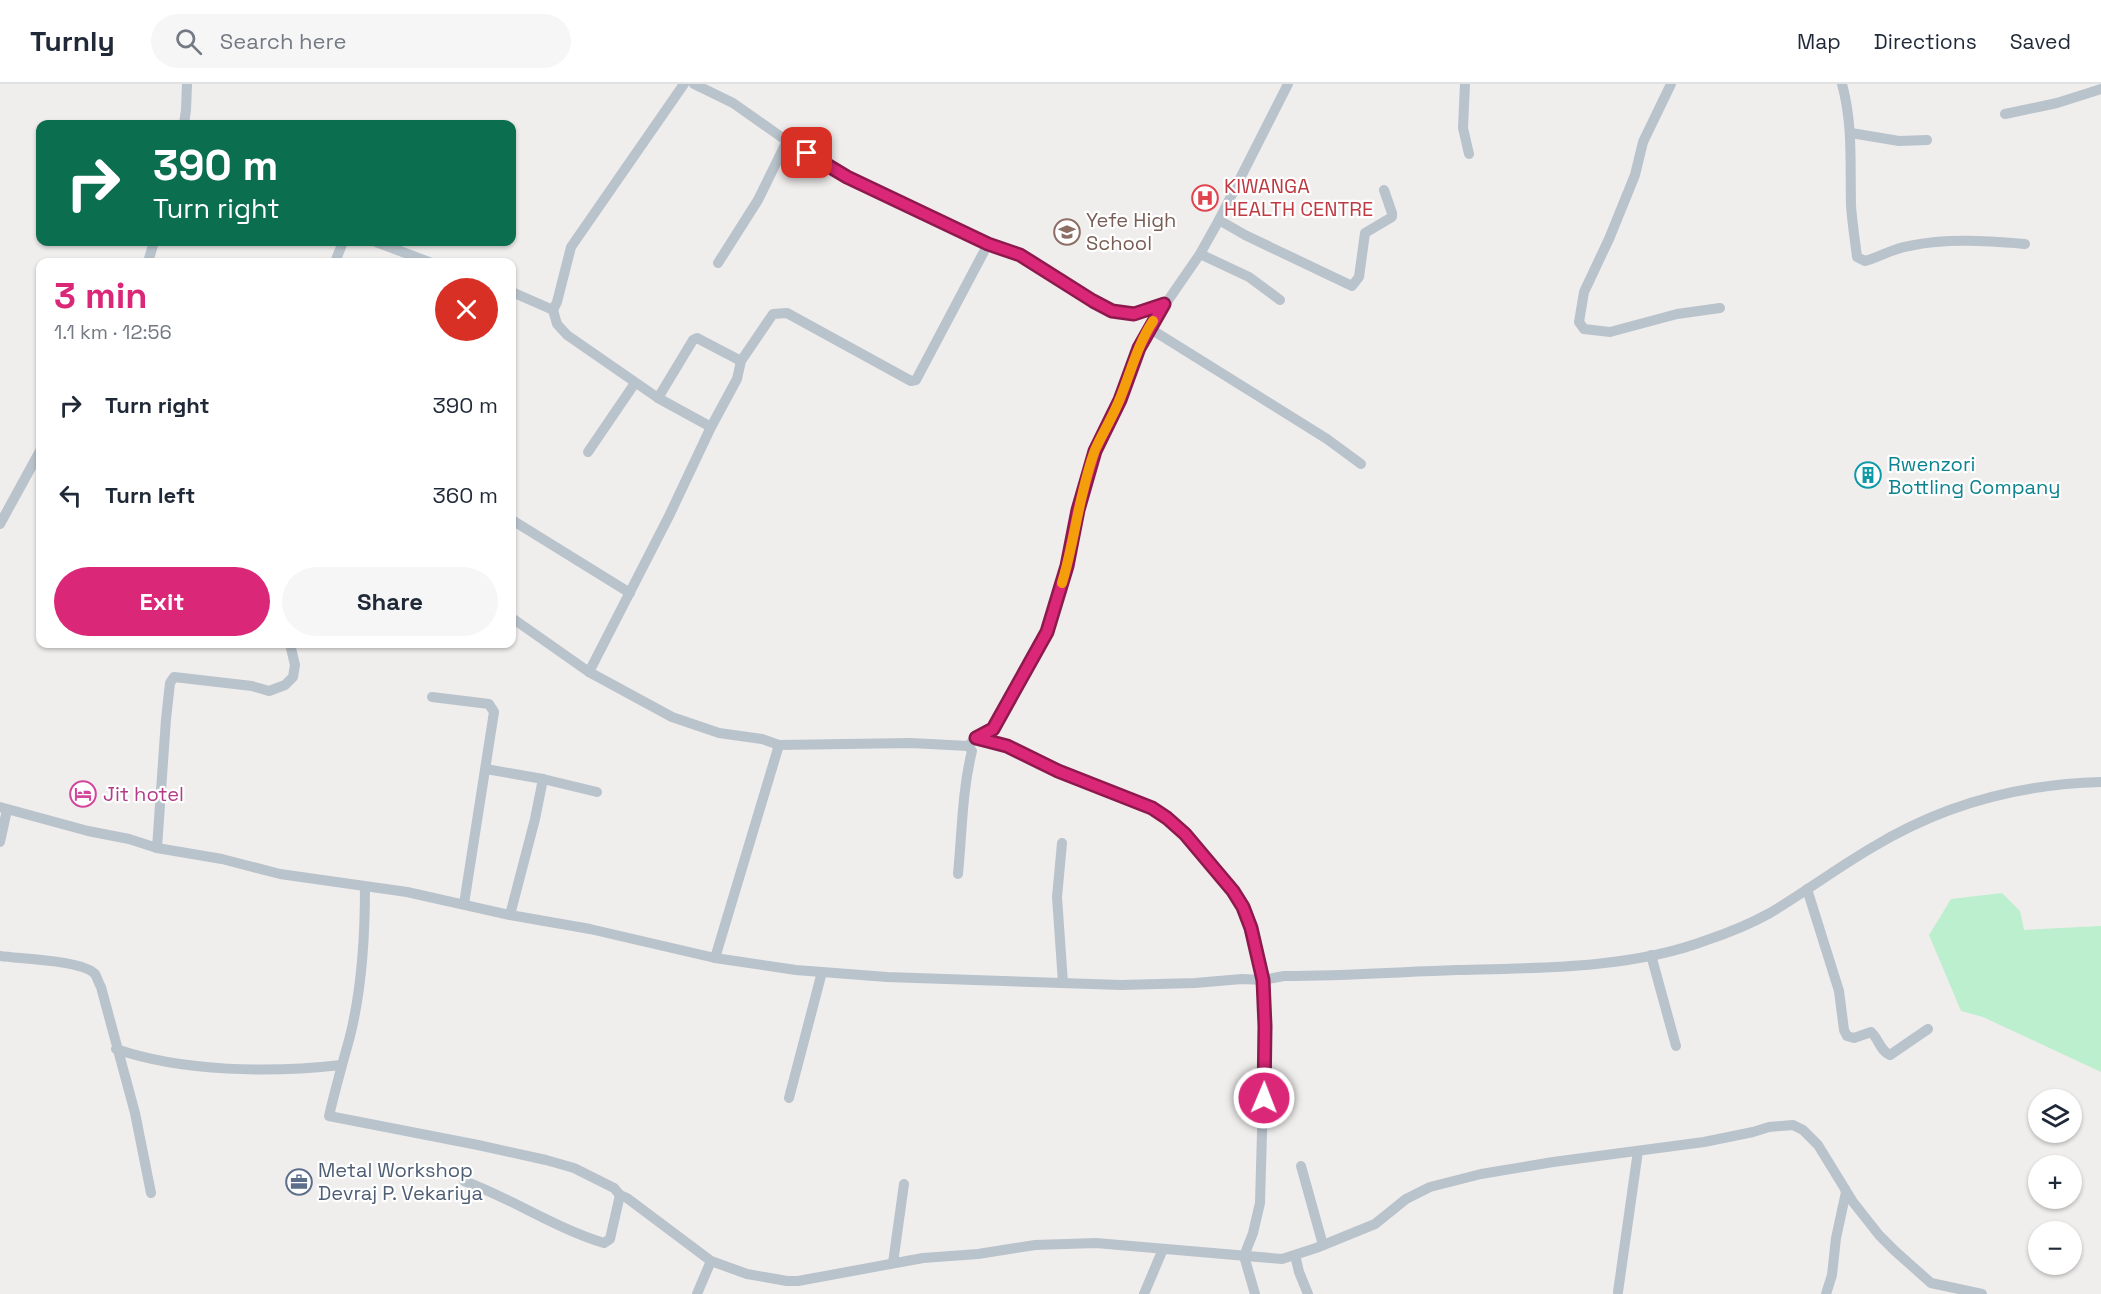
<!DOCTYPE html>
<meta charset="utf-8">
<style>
body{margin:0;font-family:"Space Grotesk",sans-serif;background:#f6f6f7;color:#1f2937;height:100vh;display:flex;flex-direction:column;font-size:22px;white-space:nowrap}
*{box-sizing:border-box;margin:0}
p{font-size:20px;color:#747a83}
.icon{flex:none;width:33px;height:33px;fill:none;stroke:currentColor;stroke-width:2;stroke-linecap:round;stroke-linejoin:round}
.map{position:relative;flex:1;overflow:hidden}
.side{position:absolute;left:36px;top:174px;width:480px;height:390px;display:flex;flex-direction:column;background:#fff;border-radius:12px;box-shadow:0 2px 4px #0004}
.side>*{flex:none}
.top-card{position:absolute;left:36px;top:36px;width:480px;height:126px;border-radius:12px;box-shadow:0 2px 4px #0004;background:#0b6e4f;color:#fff;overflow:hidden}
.fabs{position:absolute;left:2028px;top:1005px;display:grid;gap:12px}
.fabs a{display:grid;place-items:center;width:54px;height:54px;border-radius:50%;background:#fff;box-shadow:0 2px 4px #0004;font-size:30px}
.pin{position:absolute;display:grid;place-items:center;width:51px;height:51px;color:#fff;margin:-26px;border-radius:12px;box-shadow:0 3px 9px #0006}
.me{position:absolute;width:66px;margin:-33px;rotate:1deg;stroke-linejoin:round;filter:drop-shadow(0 0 4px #0008)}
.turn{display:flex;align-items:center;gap:21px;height:126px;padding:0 18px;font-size:27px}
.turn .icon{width:78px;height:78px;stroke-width:2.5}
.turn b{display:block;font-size:42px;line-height:51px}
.round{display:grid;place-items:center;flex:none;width:63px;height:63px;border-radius:32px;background:#f6f6f7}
.head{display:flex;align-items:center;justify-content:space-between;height:102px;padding:0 18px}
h1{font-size:36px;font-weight:700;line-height:45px;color:#db2777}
.cta{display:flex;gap:12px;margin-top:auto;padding:12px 18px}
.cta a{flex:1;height:69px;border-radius:36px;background:#db2777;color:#fff;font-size:24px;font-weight:700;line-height:69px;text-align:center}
.cta a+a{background:#f6f6f7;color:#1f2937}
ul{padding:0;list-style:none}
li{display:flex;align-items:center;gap:18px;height:90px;padding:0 18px}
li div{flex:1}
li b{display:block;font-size:22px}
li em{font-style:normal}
header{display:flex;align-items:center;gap:36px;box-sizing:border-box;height:84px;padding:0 30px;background:#fff;border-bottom:2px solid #e0e1e3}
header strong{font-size:28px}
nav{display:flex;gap:33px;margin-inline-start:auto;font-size:21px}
.search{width:420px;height:54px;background:#f6f6f7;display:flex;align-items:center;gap:15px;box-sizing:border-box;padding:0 21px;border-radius:33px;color:#747a83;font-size:22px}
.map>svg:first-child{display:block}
.green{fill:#bbefcd}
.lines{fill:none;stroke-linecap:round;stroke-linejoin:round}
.minor{stroke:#b9c3cb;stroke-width:10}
.route-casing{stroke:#8e194d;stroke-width:15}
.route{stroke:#db2777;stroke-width:10}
.slow{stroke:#f59e0b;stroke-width:10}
.labels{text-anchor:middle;stroke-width:4.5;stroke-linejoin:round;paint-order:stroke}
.health-label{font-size:20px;fill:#be3a42;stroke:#fff;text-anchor:start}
.education-label{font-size:20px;fill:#785e54;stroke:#fff;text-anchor:start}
.culture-label{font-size:20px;fill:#0d838f;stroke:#fff;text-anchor:start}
.hotel-label{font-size:20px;fill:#b23c85;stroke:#fff;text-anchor:start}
.service-label{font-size:20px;fill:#4e5e75;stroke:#fff;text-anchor:start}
</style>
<header>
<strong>Turnly</strong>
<div class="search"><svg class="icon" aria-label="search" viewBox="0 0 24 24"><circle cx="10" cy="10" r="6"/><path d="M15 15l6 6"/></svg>Search here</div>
<nav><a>Map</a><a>Directions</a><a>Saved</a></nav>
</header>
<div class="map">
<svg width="2101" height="1210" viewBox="0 0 2101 1210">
<rect width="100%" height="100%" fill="#f0eded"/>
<path class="green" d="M2002,809L2020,827L2024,846L2101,842V988L1983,933L1961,927L1929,851L1951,815Z"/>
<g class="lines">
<g class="minor">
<path d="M694,0L733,19L787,57L847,93L988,160L1020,171L1093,217L1112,227L1134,229L1164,221"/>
<path d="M1465,0L1463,44L1469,70"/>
<path d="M1671,0L1643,58L1635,91L1609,155L1584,208L1579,238L1584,245L1610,248L1677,230L1720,224"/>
<path d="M1842,0C1853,40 1850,80 1851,121C1852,138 1855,156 1857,173L1865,177C1880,173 1894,164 1909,162C1948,154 1986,157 2025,160"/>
<path d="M2005,30L2057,19L2101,5"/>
<path d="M184,40L186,26L187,0"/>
<path d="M1851,49L1899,57L1927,56"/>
<path d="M1219,136L1245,151L1352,202L1359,193L1365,149L1392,133V129L1384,106"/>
<path d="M376,158L429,178"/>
<path d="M1200,170L1249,193L1280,216"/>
<path d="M148,178L154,158"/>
<path d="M335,178L343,158"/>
<path d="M718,179L758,116L787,57"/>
<path d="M512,208L553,226L557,218L571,163L684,0"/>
<path d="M553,226L557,240L567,251L658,314L711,343"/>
<path d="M1149,244L1327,355L1361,380"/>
<path d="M658,314L693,256L697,254L741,277"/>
<path d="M588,368L635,299"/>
<path d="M512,436L630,509"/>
<path d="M0,440L40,367"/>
<path d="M512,534L589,588L672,633L719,649L762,655L779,661"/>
<path d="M589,588L669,432L711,343L737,295L741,277L773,230L787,229L911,297L916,296L988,160"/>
<path d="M432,613L489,620L494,628L464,820"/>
<path d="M976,654L1007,662L1058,687L1152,724L1167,734L1185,750L1233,807L1243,823L1251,844L1263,896L1265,942L1260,1119L1253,1149L1244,1172L1255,1210"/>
<path d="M486,685L543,695L597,708"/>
<path d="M0,723L88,747L129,755L157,764L222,775L280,790L407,808L510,831L590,845L715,874L796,886L887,893L1121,901L1195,899L1242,895L1263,896L1284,892C1341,892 1399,888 1456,886C1537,884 1631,885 1707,856C1728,849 1750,840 1770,829C1805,808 1837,784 1873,763C1942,721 2020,700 2101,698"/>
<path d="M0,758L7,726"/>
<path d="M1062,759L1057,813L1063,899"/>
<path d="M157,764L166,635L170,599L174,593L252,602L269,607L285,601L293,593L295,581L290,560"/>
<path d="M958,790C962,749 962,707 972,667L968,662"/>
<path d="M365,803C365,854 362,907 349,956C342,981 335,1006 329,1032L478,1061L546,1076L574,1084L614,1104L620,1111L627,1114L711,1177L747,1190L787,1197H798L923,1174L978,1170L1035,1161L1096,1159L1282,1175L1316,1164L1375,1140L1406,1115L1430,1103L1481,1090L1553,1078L1704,1058L1753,1048L1769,1043L1793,1041L1803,1046L1818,1061L1853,1118L1879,1151L1895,1167L1931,1199L1982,1210"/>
<path d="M1807,805L1839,907L1844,946L1847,952L1854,954L1871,948C1879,955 1880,967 1890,971L1928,945"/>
<path d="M510,831L535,735L543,695"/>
<path d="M1651,871L1676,962"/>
<path d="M0,872C20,875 82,876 95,890C97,893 99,900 101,903L135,1029L151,1109"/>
<path d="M715,874L779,661L911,659L968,662L976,654L993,645L1015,603L1039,564L1047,548L1067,482L1078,426L1095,367L1120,316L1139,263L1149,244L1200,170L1219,136L1288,0"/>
<path d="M116,965C183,988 271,989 341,981"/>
<path d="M789,1014L822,888"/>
<path d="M1301,1082L1323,1161"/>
<path d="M464,1097C513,1115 555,1144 604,1159L610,1155L620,1111"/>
<path d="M1295,1171L1299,1188L1308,1210"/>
<path d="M893,1179L904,1100"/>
<path d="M1618,1208L1638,1067"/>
<path d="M697,1210L711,1177"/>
<path d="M1144,1210L1163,1165"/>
<path d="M1826,1210L1832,1191L1836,1154L1846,1108L1845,1105"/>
</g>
</g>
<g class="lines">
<g class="route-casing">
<path id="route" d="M807,69L847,93L988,160L1020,171L1093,217L1112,227L1134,230L1164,220L1139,264L1120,316L1095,367L1078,426L1067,482L1047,548L993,645L976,654L1007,662L1058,687L1152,724L1167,734L1185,750L1233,807L1243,823L1251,844L1263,896L1265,942L1264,1014"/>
</g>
<use href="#route" class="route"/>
<path class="slow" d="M1062,499C1075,456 1079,409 1095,366C1103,348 1114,331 1121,312C1131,287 1138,260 1153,237"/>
</g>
<defs>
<g id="hospital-ring" transform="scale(1.35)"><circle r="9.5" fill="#fff" stroke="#e0444e" stroke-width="1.5"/><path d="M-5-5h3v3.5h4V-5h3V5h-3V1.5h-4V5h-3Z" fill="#e0444e"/></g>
<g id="school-ring" transform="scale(1.35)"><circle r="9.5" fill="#fff" stroke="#8d6e63" stroke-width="1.5"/><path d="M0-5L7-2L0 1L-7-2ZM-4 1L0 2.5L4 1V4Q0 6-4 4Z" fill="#8d6e63"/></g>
<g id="building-ring" transform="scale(1.35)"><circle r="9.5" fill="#fff" stroke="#0f9aa8" stroke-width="1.5"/><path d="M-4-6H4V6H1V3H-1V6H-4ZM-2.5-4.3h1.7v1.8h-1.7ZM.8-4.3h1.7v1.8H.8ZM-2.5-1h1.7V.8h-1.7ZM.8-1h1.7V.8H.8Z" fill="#0f9aa8"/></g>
<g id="hotel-ring" transform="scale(1.35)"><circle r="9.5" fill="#fff" stroke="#d1479c" stroke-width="1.5"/><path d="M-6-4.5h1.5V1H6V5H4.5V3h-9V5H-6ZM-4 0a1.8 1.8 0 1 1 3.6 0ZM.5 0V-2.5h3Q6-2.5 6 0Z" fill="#d1479c"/></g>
<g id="office-ring" transform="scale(1.35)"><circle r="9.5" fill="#fff" stroke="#5c6f8a" stroke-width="1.5"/><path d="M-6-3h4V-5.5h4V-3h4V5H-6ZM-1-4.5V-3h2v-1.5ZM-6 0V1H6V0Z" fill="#5c6f8a"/></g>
</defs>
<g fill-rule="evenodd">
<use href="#hospital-ring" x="1205" y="114"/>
<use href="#school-ring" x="1067" y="148"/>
<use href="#building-ring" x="1868" y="391"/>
<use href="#hotel-ring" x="83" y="710"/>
<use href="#office-ring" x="299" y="1098"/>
</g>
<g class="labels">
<g class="health-label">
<text x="1224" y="109">KIWANGA<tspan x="1224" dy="23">HEALTH CENTRE</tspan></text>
</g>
<g class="education-label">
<text x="1086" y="143">Yefe High<tspan x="1086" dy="23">School</tspan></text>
</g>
<g class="culture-label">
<text x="1888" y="387">Rwenzori<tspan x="1888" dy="23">Bottling Company</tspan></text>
</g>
<g class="hotel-label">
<text x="103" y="717">Jit hotel</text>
</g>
<g class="service-label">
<text x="318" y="1093">Metal Workshop<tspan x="318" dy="23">Devraj P. Vekariya</tspan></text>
</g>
</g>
</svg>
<div class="fabs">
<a><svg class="icon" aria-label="layers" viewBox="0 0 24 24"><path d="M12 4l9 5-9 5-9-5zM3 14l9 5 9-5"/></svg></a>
<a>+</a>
<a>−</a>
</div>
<div class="pin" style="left:807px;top:69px;background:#d93025"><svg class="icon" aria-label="arrive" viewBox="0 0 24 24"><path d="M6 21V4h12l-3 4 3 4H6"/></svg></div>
<svg class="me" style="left:1264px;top:1014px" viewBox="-20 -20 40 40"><circle r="17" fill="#db2777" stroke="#fff" stroke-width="3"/><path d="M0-11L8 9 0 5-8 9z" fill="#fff"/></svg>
<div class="top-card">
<div class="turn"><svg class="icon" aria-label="right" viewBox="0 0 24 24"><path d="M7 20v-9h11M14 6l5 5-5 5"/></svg><div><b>390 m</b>Turn right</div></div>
</div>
<section class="side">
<div class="head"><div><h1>3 min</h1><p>1.1 km · 12:56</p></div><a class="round" style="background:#d93025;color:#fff"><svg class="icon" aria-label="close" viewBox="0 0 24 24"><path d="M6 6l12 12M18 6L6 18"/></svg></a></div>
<ul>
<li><svg class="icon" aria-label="right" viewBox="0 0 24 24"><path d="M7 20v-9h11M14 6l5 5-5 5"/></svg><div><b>Turn right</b></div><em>390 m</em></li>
<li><svg class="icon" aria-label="left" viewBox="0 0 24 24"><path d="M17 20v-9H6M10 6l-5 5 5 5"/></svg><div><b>Turn left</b></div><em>360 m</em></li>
</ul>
<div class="cta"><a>Exit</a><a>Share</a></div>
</section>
</div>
